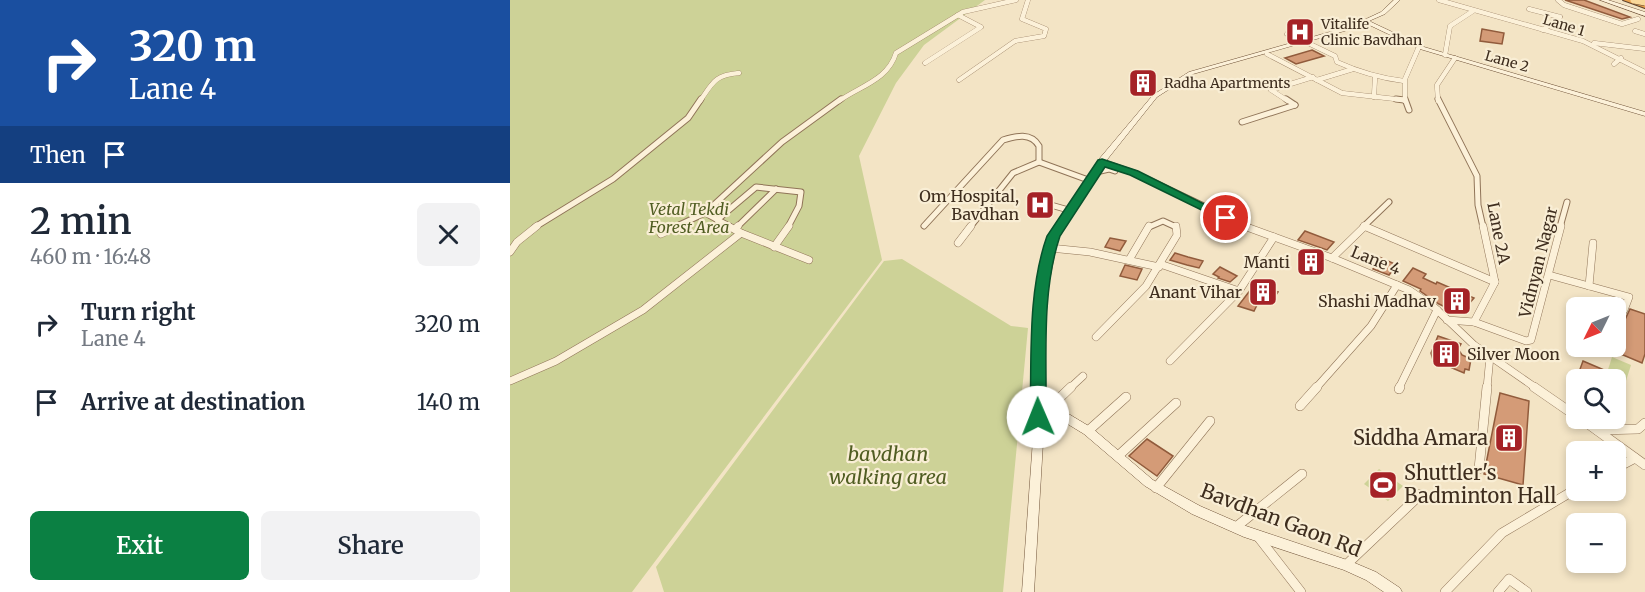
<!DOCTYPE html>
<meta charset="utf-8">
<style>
body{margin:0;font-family:Merriweather,serif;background:#f2f2f3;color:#1f2937;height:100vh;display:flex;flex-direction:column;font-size:22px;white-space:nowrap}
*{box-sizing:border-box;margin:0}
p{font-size:20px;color:#747a83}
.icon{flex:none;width:33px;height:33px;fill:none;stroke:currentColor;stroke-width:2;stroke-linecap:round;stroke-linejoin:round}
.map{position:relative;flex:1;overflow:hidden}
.details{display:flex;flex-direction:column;background:#fff;width:510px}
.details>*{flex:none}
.top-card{background:#1a4fa0;color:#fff;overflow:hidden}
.needle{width:39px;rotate:227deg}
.controls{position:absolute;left:1056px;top:297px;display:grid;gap:12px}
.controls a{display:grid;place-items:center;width:60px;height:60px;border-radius:9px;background:#fff;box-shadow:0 3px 9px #0003;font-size:30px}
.pin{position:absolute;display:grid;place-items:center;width:51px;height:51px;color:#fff;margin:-26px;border:3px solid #fff;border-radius:50%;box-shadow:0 2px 6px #0007}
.me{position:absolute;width:66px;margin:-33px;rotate:359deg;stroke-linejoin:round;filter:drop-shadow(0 0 4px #0008)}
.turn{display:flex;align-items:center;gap:21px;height:126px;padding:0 30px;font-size:27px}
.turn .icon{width:78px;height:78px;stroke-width:2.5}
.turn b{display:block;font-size:42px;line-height:51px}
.then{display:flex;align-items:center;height:57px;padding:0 30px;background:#0003;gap:12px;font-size:22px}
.round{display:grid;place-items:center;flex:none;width:63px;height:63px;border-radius:9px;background:#f2f2f3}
.overview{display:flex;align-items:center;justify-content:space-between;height:102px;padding:0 30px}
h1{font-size:36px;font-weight:600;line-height:45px}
.button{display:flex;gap:12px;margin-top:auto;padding:12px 30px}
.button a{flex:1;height:69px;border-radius:9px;background:#0b8043;color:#fff;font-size:24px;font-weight:600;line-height:69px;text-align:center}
.button a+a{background:#f2f2f3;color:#1f2937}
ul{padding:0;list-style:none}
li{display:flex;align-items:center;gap:18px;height:78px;padding:0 30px}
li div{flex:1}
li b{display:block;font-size:22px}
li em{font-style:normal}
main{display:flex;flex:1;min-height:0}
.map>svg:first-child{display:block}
.green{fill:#cdd297}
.building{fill:#d49b77;stroke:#915b3c;stroke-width:1.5}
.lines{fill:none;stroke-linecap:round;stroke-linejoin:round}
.street-far3-casing{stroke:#907458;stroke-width:5}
.street-far2-casing{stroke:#907458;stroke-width:7}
.street-far1-casing{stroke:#907458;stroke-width:8}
.street-casing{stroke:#907458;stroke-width:10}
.secondary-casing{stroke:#72553b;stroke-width:1}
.highway-casing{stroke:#5d422d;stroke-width:2}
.street-far3{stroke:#fcf1d9;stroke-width:4.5}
.street-far2{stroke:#fcf1d9;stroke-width:5}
.street-far1{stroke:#fcf1d9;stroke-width:7}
.street{stroke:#fcf1d9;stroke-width:9}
.secondary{fill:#fcf1d9;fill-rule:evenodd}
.highway{fill:#e9a14e;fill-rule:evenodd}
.primary-bridge-casing{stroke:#5d422d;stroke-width:8;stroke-linecap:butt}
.primary-bridge{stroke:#f9d89a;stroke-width:7}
.route{fill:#0b8043;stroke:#07532c;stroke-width:1.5}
.labels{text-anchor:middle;stroke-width:4.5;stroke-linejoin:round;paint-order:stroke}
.far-poi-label{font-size:14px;fill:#3e2d1e;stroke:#f9eed5;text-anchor:start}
.far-street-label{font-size:14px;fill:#3e2d1e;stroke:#f9eed5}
.poi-label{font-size:16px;fill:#3e2d1e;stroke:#f9eed5;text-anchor:end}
.park-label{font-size:16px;font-style:italic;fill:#505d22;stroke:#f9eed5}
.street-label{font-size:16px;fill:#3e2d1e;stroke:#f9eed5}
.near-poi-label{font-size:20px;fill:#3e2d1e;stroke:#f9eed5;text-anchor:end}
.near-park-label{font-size:20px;font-style:italic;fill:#505d22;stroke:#f9eed5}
.near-street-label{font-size:20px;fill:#3e2d1e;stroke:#f9eed5}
</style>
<main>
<section class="details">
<div class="top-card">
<div class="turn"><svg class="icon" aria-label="right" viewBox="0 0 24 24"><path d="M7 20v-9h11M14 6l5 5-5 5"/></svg><div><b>320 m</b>Lane 4</div></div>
<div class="then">Then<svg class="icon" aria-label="arrive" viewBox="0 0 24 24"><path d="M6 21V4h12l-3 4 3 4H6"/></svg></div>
</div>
<div class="overview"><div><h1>2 min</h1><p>460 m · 16:48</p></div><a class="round"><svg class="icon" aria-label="close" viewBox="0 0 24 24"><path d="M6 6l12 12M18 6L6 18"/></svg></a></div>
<ul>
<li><svg class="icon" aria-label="right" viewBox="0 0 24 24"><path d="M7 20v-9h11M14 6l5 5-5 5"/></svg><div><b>Turn right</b><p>Lane 4</p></div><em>320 m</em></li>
<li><svg class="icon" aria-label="arrive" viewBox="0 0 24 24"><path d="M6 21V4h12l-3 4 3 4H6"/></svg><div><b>Arrive at destination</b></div><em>140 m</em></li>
</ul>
<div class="button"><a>Exit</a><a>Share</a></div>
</section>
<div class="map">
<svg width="1135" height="592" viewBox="0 0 1135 592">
<rect width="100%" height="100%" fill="#f3e4c5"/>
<g class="green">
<path d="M0,0H475L414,45L386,83L349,156L372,260L122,592H0Z"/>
<path d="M392,259L501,326L518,328L493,592H154L146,567L374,261Z"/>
<path d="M1102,357L1121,365L1115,384L1096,376Z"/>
<path d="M869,469L893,486L878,501L854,484Z"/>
</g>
<g class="building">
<path d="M1055,0H1074L1120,17L1112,19Z"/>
<path d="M972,29L994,33L992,44L970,41Z"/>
<path d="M802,50L814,56L786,64L775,58Z"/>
<path d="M795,231L824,242L817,250L788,240Z"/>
<path d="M600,238L616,241L610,251L595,247Z"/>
<path d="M665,253L678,257L693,261L689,268L677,265L660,260Z"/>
<path d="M869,257L887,265L879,275L863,269L866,265L863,264Z"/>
<path d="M615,265L632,269L627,280L610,276Z"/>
<path d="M710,267L727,276L720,282L708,278L709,277L703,274Z"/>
<path d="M903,268L916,274L913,278L926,284L927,282L964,298L950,314L929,304L910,291L911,289L893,281Z"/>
<path d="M745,284L768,292L762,301L751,297L744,311L728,306Z"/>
<path d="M1120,309L1135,314V354L1132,363L1106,352V339Z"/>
<path d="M928,336L951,344L948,349L952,355L961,359L959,370L955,369L954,373L923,360L921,353Z"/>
<path d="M1073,361L1094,370L1091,380H1070L1072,374L1069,372Z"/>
<path d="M990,393L1019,401L1013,485L974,474Z"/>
<path d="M637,439L663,456L647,476L619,456Z"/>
</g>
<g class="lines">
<g class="street-far3-casing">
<g id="street-far3">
<path d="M929,0L1073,41L1135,72"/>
<path d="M1048,0L1054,5L1112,24L1128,19"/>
<path d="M1019,9L1050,17"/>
<path d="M1033,30L1050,17"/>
<path d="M1125,31L1135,34"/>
<path d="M777,34L793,42"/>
<path d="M798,43L825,56L827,62C849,72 870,78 894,81"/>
<path d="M1084,43L1135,49"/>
<path d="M757,54L832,93L894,100"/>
<path d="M935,55L940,26L963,11"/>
<path d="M415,63L471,27L448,15"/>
<path d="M1104,64L1111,58"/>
<path d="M449,80L505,41L534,36L536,29L512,19L518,0"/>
<path d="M807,80L843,69"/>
<path d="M864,97L865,77"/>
<path d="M190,101C203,82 205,75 229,73"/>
<path d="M329,101C350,86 378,80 386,53L453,12L506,0"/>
<path d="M778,101L761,90L803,77"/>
<path d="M895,101V79L908,49"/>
<path d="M928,101L927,85L945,58"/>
</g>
</g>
<g class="street-far2-casing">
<g id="street-far2">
<path d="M776,99L785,105"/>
<path d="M886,99L894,100"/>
<path d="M895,99L899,110"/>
<path d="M928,99L967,176L968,205L973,227"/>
<path d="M732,122L785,105"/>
<path d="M592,162L624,173L738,227"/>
<path d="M586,172L599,169L605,171"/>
<path d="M523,200L562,211"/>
<path d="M195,213L221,227"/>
<path d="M207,220L246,187L291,192L289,206L278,227"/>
<path d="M414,226L493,140C506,136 521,132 529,146V162"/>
<path d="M854,226L857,227"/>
<path d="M25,227L103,179L178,118L191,99"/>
<path d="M165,227L195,213L272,142L331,99"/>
<path d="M227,227L266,189"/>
<path d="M460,227L503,173L529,162L581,181"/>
<path d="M639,227L653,221L666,227"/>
<path d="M853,227L879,202"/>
<path d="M1050,227L1057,202"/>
</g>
</g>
<g class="street-far1-casing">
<g id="street-far1">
<path d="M734,226L822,258L899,290L924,307L964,345L1026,388"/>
<path d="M854,226L985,282"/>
<path d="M225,229L228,226"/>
<path d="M231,233L299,260"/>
<path d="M151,234L168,226"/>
<path d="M448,243L461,226"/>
<path d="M264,247L279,226"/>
<path d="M540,248L580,252L649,267"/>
<path d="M0,252L7,242L27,226"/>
<path d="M822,258L855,226"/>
<path d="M619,260L639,226"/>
<path d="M650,264L729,291"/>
<path d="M1039,275L1119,297L1114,310"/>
<path d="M1079,286L1083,243"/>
<path d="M937,320L964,322L1016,341L1021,340L1051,226"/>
<path d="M964,322L985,282L973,226"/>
<path d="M586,337L636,286L667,235L666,226"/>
<path d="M660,361L729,291L764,237"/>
<path d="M0,381L46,361L133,310L231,233L218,226"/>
<path d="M560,388L573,376"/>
<path d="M806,388L861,326L887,285"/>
<path d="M889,388L927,310"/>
<path d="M977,388L980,356"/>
</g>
</g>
<g class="street-casing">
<g id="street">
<path d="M1024,387L1066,416"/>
<path d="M889,389L890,387"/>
<path d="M790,406L807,387"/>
<path d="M539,408L561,387"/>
<path d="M1070,418L1135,465"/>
<path d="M1087,430L1128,429L1135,423"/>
<path d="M578,431L616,397"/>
<path d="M608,456L666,403"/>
<path d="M1106,468L1125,458"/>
<path d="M969,469L977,387"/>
<path d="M646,488L700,421"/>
<path d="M726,527L792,474"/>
<path d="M749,538L791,592"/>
<path d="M836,565L911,494"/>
<path d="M935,592L992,533L1066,489"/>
<path d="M988,592L999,579L1017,592"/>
</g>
</g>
<g class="secondary-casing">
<g id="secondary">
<path d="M884,0H890L875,14L859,21L914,47L1135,112V116L910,49L855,23L845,28L683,74L647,97L596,161L548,236L536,299L532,398L582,428L643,480L690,506L736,526L840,561L866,572L890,588L892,592H874L856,580L834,570L734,537L682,514L635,486L574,434L533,409L534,426L524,592H512L524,426L522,400L526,299L540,236L590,158L643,95L679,72L841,26L871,12Z"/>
<path d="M1090,0H1098L1135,12V16Z"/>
</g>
</g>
<g class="highway-casing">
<path id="highway" d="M1113,0H1123L1135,4V8Z"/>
</g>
<use href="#street-far3" class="street-far3"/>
<use href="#street-far2" class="street-far2"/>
<use href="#street-far1" class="street-far1"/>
<use href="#street" class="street"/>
<use href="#secondary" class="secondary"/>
<use href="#highway" class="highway"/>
<g class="primary-bridge-casing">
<path id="primary-bridge" d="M1124,0L1135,2"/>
</g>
<use href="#primary-bridge" class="primary-bridge"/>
</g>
<path class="route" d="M592,159L628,171L722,218L716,221L712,220L620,175L595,167L550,236C531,293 537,358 536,417L534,422L528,423L522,422L520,417C522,358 517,293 537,236L588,160Z"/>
<defs>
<g id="hospital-square" transform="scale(1.5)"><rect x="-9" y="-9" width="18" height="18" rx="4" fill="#a52227" stroke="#f9eed5"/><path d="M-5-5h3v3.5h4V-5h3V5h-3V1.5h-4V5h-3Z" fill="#fff"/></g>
<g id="building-square" transform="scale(1.5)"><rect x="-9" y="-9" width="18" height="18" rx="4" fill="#a52227" stroke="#f9eed5"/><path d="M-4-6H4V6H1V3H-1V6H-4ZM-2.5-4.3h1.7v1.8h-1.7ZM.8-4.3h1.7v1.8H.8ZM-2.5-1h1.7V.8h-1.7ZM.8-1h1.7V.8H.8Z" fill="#fff"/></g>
<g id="stadium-square" transform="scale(1.5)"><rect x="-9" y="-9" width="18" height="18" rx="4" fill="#a52227" stroke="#f9eed5"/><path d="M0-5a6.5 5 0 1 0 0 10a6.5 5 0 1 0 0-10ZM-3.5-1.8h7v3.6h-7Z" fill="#fff"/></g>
</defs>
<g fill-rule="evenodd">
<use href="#hospital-square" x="790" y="32"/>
<use href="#building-square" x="633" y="83"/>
<use href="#hospital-square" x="530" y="205"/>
<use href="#building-square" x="801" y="262"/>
<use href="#building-square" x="753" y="292"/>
<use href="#building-square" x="947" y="301"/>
<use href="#building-square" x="936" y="354"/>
<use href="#building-square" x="999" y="438"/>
<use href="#stadium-square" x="873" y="485"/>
</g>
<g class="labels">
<g class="far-poi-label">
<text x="811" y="29">Vitalife<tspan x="811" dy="16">Clinic Bavdhan</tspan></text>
<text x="654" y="88">Radha Apartments</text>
</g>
<g class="far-street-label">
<text transform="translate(1054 25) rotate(17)" y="5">Lane 1</text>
<text transform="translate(997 61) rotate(16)" y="5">Lane 2</text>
</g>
<g class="poi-label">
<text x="509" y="202">Om Hospital,<tspan x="509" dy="18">Bavdhan</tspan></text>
<text x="780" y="268">Manti</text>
<text x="732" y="298">Anant Vihar</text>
<text x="926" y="307">Shashi Madhav</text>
<text x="957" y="360" text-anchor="start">Silver Moon</text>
</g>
<g class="park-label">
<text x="179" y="215">Vetal Tekdi<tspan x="179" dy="18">Forest Area</tspan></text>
</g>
<g class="street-label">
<text transform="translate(989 233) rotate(79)" y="6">Lane 2A</text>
<text transform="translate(866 260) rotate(22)" y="6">Lane 4</text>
<text transform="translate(1028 262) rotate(-76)" y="6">Vidnyan Nagar</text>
</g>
<g class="near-poi-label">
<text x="978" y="445">Siddha Amara</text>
<text x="894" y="480" text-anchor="start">Shuttler's<tspan x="894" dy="23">Badminton Hall</tspan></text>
</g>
<g class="near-park-label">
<text x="378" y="461">bavdhan<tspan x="378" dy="23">walking area</tspan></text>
</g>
<g class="near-street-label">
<text transform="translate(771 520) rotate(21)" y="7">Bavdhan Gaon Rd</text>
</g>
</g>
</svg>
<div class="controls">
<a><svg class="needle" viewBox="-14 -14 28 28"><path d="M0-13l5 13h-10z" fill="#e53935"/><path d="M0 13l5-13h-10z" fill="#747a83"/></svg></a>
<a><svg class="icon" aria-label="search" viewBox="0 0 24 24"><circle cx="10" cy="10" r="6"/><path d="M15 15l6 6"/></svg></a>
<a>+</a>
<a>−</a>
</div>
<div class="pin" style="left:716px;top:218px;background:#d93025"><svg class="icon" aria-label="arrive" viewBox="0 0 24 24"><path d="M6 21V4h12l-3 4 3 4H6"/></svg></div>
<svg class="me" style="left:528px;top:417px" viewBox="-20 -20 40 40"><circle r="19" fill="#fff"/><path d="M0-13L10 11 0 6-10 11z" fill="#0b8043"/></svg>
</div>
</main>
